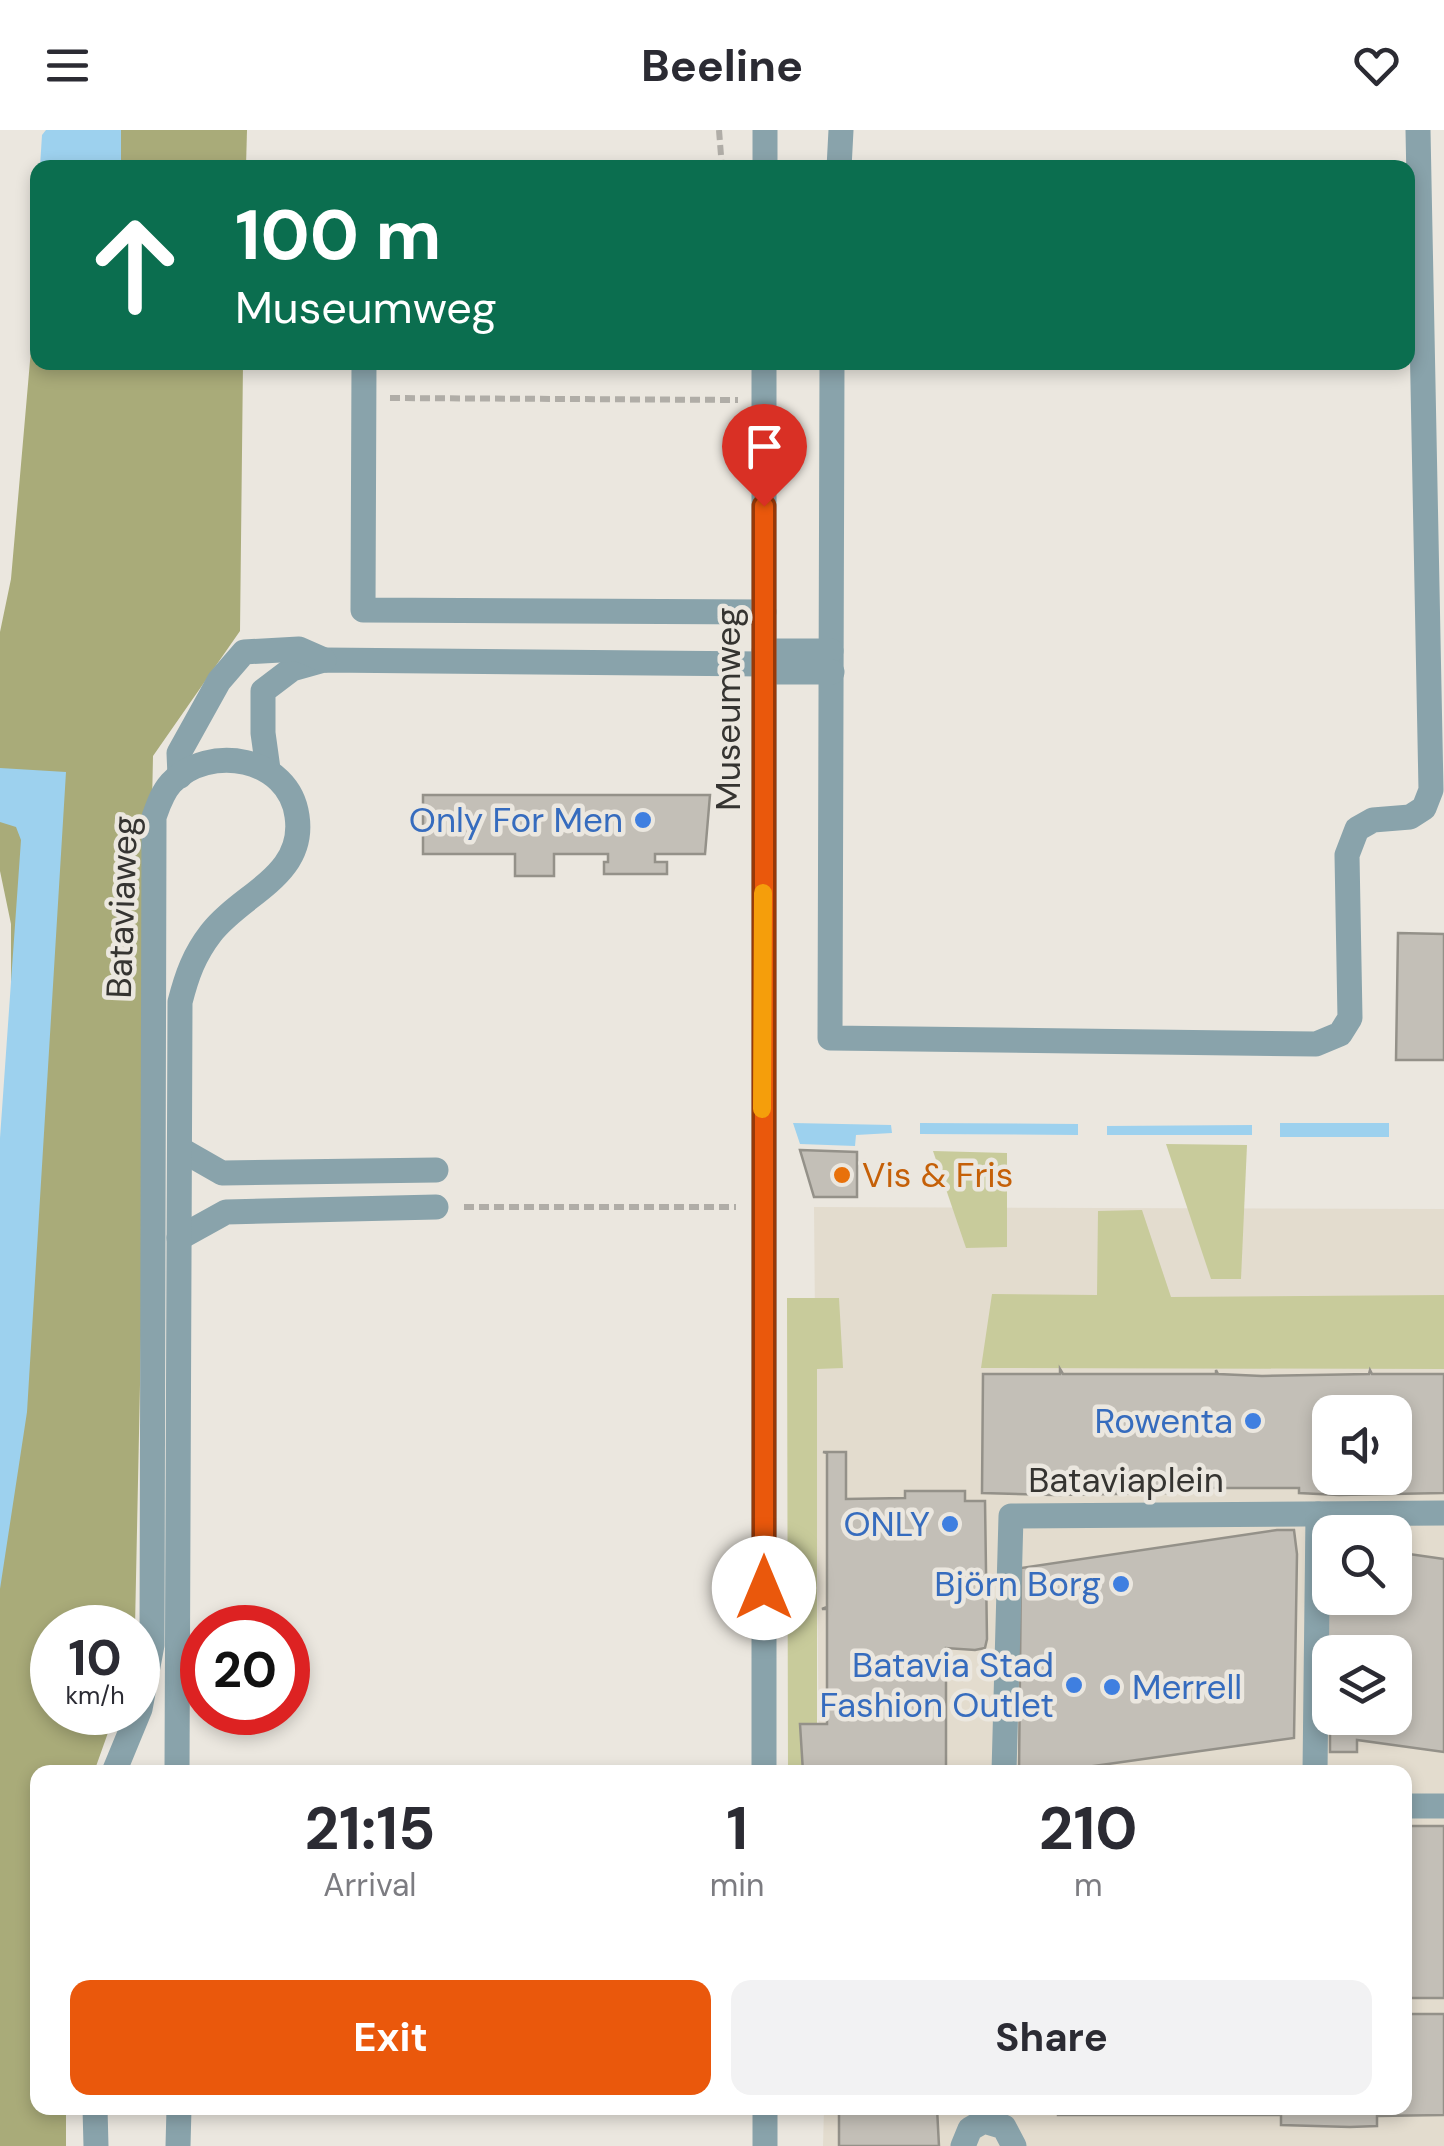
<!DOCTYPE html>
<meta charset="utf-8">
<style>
body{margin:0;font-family:"DM Sans",sans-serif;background:#f2f2f3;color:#2b2b33;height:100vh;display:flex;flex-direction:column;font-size:38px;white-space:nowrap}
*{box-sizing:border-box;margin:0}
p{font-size:32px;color:#7c7c81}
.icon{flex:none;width:55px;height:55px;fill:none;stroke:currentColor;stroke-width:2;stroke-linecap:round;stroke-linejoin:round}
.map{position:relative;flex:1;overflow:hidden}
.side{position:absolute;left:30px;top:1635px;width:1382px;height:350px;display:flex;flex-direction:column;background:#fff;border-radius:20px;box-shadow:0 5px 15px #0003}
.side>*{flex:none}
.banner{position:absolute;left:30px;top:30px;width:1385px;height:210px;border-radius:20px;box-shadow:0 5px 15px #0003;background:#0b6e4f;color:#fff;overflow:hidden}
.fabs{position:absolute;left:1312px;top:1265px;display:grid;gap:20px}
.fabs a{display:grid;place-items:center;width:100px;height:100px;border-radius:20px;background:#fff;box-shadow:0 5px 15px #0003;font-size:50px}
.speed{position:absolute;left:30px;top:1475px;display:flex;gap:20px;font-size:50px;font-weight:700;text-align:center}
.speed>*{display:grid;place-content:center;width:130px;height:130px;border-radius:50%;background:#fff;box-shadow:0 5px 15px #0003;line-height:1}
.speed small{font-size:25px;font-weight:400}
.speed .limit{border:15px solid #d22;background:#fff;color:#111}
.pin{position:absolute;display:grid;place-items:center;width:85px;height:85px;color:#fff;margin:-102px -42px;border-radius:50% 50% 50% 0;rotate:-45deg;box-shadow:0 0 10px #0007}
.pin .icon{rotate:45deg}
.me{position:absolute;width:110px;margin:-55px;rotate:0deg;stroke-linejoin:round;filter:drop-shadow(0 0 8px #0008)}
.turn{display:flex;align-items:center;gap:35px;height:210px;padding:0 40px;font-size:45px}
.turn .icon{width:130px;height:130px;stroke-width:2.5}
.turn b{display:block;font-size:70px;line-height:85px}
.eta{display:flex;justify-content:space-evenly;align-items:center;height:170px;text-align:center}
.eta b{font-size:60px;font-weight:700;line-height:70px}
.cta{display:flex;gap:20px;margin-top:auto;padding:20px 40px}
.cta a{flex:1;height:115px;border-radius:20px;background:#ea580c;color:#fff;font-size:40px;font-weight:700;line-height:115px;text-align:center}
.cta a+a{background:#f2f2f3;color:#2b2b33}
header{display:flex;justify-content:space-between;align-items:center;height:130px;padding:0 40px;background:#fff;font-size:45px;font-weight:700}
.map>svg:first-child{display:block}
.built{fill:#e3dcce;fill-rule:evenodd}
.green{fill:#c8cb9b}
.forest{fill:#a9ab79}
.water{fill:#9dd1ee}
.building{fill:#c3bfb7;stroke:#949189;stroke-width:2.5;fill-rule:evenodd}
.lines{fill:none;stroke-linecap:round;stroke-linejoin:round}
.path{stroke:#b0ada7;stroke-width:6;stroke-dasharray:10 5;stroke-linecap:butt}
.minor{stroke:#89a3ab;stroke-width:25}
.route-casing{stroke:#983908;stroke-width:25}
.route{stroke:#ea580c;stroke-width:18}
.slow{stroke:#f59e0b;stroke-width:18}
.shop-dot{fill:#3f7fe0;stroke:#ebe7df;stroke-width:4}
.food-dot{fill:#e8710a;stroke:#ebe7df;stroke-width:4}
.labels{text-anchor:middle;stroke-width:9;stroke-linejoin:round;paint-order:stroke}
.street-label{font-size:35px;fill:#353431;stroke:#ebe7df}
.shop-label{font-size:35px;fill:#366cbe;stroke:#ebe7df;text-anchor:end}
.food-label{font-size:35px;fill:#c56008;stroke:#ebe7df;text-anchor:start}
</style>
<header><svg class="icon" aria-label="menu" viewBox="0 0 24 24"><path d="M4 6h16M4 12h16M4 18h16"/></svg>Beeline<svg class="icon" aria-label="heart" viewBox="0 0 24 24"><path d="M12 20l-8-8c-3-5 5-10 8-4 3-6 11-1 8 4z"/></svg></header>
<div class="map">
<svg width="1444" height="2016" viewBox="0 0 1444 2016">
<rect width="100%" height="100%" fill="#ebe7df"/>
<path class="built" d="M814,1077L1444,1079V2016H823L824,1978H1405V1642H819ZM1330,1282H1395V1348H1330ZM1330,1402H1395V1468H1330ZM1330,1522H1395V1588H1330Z"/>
<g class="green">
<path d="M1166,1014L1247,1015L1241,1149H1211Z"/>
<path d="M933,1021L1007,1023V1117L966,1118Z"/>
<path d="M1142,1080L1171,1167L1444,1165V1239L981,1238L992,1164L1097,1165L1098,1081Z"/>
<path d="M787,1168H839L843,1238L817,1239V1642L788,1641Z"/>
</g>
<g class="forest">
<path d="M51,0H247L246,37L48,38Z"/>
<path d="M37,151L38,232L243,233L240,501L153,626L135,1497L52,1498V1582L115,1583L94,1642H38V1978H66V2016H0V1155L11,1138V794L0,741V502L11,449Z"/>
</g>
<g class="water">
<path d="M46,0H121V37H40L42,5Z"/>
<path d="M0,638L66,642L27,1282L0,1459V1008L21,710L16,697L0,692Z"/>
<path d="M793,993L891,995L892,1003L856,1005L855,1016L800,1014Z"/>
<path d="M920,993L1078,994V1005L920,1004Z"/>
<rect x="1280" y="993" width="109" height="14"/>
<path d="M1252,995V1005H1107V996Z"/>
</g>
<g class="building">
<path d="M423,665H710L705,724H655V732H667V744H604V732H608V724H554V746H515V724H423Z"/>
<path d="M1398,803L1444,804V930H1396Z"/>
<path d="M800,1020L857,1022V1067H814Z"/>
<path d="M1060,1239L1063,1244H1216V1240L1218,1244L1262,1246L1369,1244L1370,1240L1372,1244H1444V1363L1339,1365L1299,1363V1358H1171V1363L1054,1365L982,1363L983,1244H1060ZM1330,1282H1395V1348H1330Z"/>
<path d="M823,1322H846V1369L905,1368V1361H965V1371H985L987,1509L985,1518L975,1520L946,1518V1642H803L800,1594H827V1479H822L827,1477V1323Z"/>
<path d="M1277,1400H1294L1297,1424L1294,1608L1051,1642H1019L1021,1438Z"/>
<path d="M1395,1422L1444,1429V1622L1357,1610V1622H1330V1588H1395V1522H1330V1555H1326V1463H1330V1468H1395Z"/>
<rect x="1405" y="1696" width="39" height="172"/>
<path d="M1405,1884H1444V1985L1377,1986V1996L1350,1997L1281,1995V1985H1058V1978H1405Z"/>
<path d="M839,1978H937L939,2016H839Z"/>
</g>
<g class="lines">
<g class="path">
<path d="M719,0L722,38"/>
<path d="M390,268L738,270"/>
<path d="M464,1077H736"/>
</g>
<g class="minor">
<path d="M765,38V0"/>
<path d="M839,38L841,0"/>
<path d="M364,232L363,480L764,482"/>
<path d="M832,232L830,908L1316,914L1340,904L1350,888L1347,725L1357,699L1373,690L1410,687L1424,678L1431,660L1418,0"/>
<path d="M764,521H831"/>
<path d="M764,542H832"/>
<path d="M268,639L263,603V561L292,539L324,530L764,534"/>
<path d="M180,646L179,623L219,551L244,522L299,519L324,530"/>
<path d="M180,1019L222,1043L436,1040"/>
<path d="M179,1108L226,1082L436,1077"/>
<path d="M114,1642L140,1579L152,1515L154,687C158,676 162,663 171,653C209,613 289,627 297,686C306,746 242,763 211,803C194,825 187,845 180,872L177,1642"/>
<path d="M764,1642V232"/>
<path d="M1004,1642L1011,1386L1444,1383"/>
<path d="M1315,1642L1318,1384"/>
<path d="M1405,1676H1444"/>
<path d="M95,1978L96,2016"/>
<path d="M765,1978V2016"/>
<path d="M178,2016L179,1978"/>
<path d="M963,2016L970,1999L984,1991L1004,1997L1014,2016"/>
</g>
</g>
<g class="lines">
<g class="route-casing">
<path id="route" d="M764,1458V376"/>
</g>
<use href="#route" class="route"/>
<path class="slow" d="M762,979L763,763"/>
</g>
<g class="shop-dot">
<circle cx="643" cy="690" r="10"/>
<circle cx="1253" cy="1291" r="10"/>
<circle cx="950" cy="1394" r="10"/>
<circle cx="1121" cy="1454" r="10"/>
<circle cx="1074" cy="1555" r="10"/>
<circle cx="1112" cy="1557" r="10"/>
</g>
<circle class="food-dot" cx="842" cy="1045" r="10"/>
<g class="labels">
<g class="street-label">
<text transform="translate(728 579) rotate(-90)" y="12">Museumweg</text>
<text transform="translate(122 777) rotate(-88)" y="12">Bataviaweg</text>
<text x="1126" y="1362">Bataviaplein</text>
</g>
<g class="shop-label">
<text x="623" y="702">Only For Men</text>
<text x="1233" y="1303">Rowenta</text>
<text x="930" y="1406">ONLY</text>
<text x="1101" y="1466">Björn Borg</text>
<text x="1054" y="1547">Batavia Stad<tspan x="1054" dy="40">Fashion Outlet</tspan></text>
<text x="1132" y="1569" text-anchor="start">Merrell</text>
</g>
<g class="food-label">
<text x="862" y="1057">Vis &amp; Fris</text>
</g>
</g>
</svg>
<div class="fabs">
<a><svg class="icon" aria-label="sound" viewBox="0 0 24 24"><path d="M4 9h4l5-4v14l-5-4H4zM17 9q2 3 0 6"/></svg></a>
<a><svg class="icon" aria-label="search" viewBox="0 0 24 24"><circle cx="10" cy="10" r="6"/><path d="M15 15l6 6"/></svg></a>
<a><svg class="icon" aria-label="layers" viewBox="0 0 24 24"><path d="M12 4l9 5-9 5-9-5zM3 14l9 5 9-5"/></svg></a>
</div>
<div class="speed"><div>10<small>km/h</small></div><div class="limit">20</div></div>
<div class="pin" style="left:764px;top:376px;background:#d93025"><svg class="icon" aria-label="arrive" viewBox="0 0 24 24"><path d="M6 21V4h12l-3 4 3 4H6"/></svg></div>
<svg class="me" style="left:764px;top:1458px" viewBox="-20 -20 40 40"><circle r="19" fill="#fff"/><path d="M0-13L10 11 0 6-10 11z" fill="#ea580c"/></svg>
<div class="banner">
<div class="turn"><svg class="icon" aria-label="ahead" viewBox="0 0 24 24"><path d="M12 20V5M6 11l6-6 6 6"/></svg><div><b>100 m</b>Museumweg</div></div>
</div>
<section class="side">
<div class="eta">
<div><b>21:15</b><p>Arrival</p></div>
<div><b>1</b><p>min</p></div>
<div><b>210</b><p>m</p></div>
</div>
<div class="cta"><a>Exit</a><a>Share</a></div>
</section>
</div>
